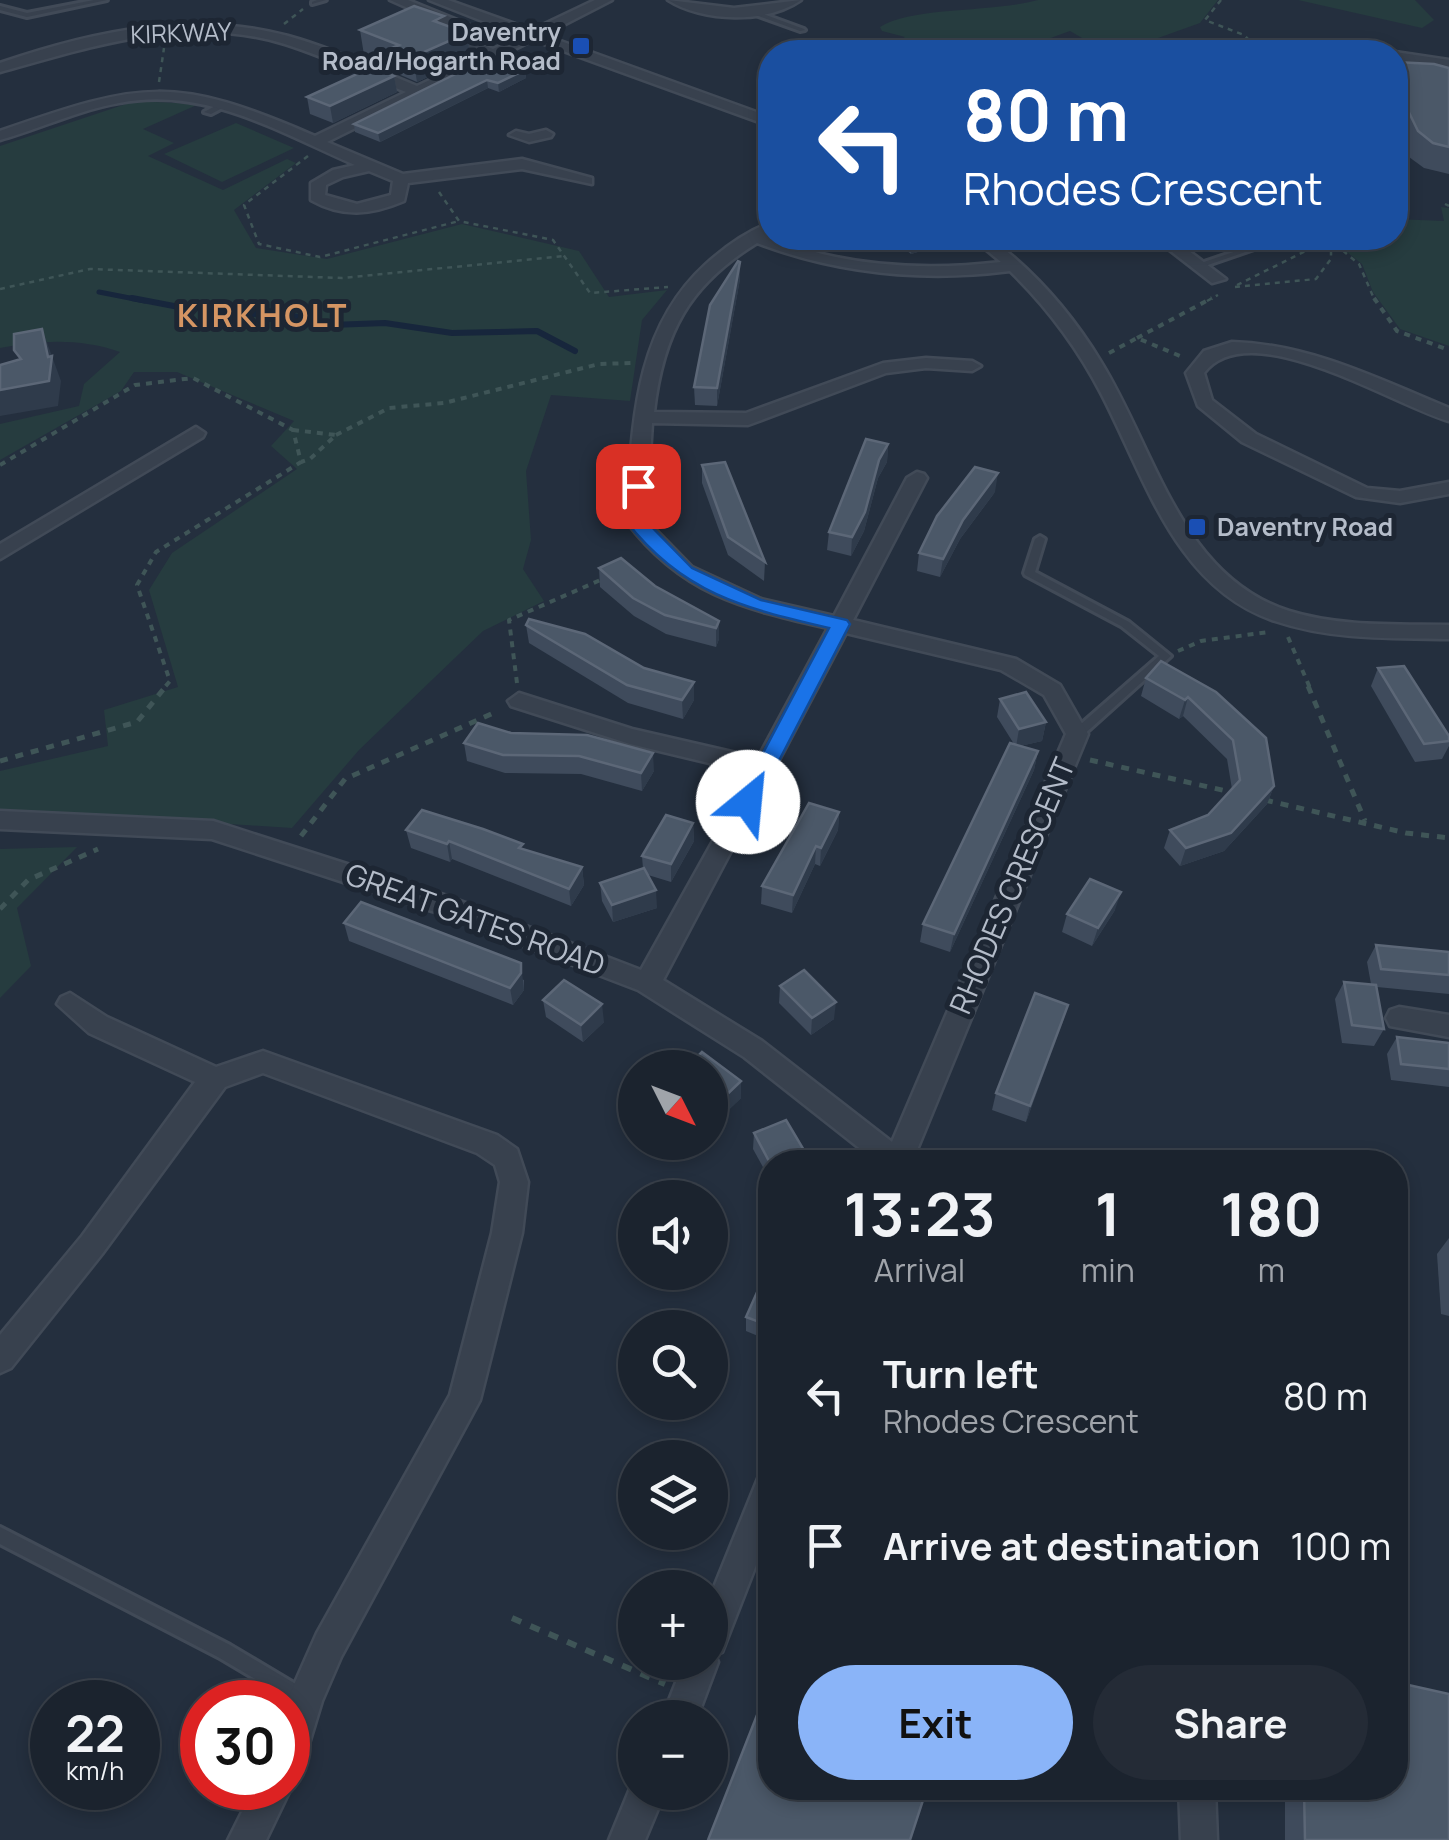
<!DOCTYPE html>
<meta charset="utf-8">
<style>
body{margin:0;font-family:Manrope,sans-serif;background:#242b36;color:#f1f3f6;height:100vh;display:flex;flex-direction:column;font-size:38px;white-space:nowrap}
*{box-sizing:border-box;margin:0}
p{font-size:32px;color:#a0a4aa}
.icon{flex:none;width:55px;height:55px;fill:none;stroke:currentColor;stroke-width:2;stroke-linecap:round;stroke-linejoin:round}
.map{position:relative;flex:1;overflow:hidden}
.panel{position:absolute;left:758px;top:1150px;width:650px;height:650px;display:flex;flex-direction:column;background:#1b232e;border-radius:40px;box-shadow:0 5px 15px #0003,0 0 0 2px #39404a}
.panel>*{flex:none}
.banner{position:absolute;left:758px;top:40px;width:650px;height:210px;border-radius:40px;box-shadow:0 5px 15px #0003,0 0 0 2px #39404a;background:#1a4fa0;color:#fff;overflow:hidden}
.needle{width:65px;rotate:132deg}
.controls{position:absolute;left:618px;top:1050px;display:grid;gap:20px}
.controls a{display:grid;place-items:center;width:110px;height:110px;border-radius:50%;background:#1b232e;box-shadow:0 5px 15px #0003,0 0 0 2px #39404a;font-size:50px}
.speed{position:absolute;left:30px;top:1680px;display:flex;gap:20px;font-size:50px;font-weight:700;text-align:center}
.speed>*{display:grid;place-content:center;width:130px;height:130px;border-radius:50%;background:#1b232e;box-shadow:0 5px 15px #0003,0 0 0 2px #39404a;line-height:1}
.speed small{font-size:25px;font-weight:400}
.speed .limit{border:15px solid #d22;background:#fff;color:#111}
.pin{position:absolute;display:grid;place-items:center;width:85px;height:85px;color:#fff;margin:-42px;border-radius:20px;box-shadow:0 5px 15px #0006}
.me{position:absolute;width:110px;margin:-55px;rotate:28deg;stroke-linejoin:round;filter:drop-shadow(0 0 8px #0008)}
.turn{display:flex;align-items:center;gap:35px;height:210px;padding:0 40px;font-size:45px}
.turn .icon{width:130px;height:130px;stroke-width:2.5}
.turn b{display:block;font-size:70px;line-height:85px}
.eta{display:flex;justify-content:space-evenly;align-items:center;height:170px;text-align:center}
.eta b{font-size:60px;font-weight:700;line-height:70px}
.action{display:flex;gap:20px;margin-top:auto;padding:20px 40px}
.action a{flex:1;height:115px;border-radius:60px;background:#8ab4f8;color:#111;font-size:40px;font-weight:700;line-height:115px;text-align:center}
.action a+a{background:#242b36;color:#f1f3f6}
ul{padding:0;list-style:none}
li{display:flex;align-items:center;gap:30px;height:150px;padding:0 40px}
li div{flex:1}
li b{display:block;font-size:38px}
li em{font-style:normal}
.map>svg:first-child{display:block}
.green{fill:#263c3f}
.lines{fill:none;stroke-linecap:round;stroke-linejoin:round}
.stream-far1{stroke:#17263c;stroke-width:5}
.stream{stroke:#17263c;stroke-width:6}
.service-casing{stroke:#414a57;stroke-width:6}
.minor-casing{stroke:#414a57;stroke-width:5}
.path-far3{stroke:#3f5557;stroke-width:2.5;stroke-dasharray:5 5;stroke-linecap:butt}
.path-far2{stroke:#3f5557;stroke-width:4;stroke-dasharray:6 6;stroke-linecap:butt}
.path-far1{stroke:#3f5557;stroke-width:5;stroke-dasharray:8 8;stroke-linecap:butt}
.path{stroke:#3f5557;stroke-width:6;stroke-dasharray:10 10;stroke-linecap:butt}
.service{fill:#38414e;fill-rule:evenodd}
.minor{fill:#38414e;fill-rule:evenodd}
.wall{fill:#3f4b5c}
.shaded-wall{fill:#2f3b4b}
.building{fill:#4b5868;stroke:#5c6777;stroke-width:2.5}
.route{fill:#1a73e8;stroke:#114b97;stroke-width:2.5}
.transit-dot{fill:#1a4fb4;stroke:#1d2633;stroke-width:4}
.labels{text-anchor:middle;stroke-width:10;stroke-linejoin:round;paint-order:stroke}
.far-poi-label{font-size:25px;font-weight:bold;fill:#b4bcc9;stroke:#1d2633;text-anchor:end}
.far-street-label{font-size:25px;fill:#b4bcc9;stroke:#1d2633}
.street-label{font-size:30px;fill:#b4bcc9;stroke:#1d2633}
.far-district-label{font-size:32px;font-weight:bold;letter-spacing:2.5px;fill:#d59563;stroke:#1d2633}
</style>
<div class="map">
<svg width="1449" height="1840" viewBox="0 0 1449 1840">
<rect width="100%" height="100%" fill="#242f3e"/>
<g class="green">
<path d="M1038,0H1218L1200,23L1119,52H1066L1089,42L1070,31L1012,52H880L905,37L882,31L880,27C914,6 992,13 1038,0Z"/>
<path d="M1298,0H1415L1434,20L1422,28Z"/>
<path d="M135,101L199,104L143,129L174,143L148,156L223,190L287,159L296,163L234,210L256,248L327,259L462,224L579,251L609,297L667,290L642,320L630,401L551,395L526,471L531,540L523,569L544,601L483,631L359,750L292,828L0,809V771L108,746L104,710L178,687L149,590L172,553L297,469L271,446L294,421L177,372H134L121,391L0,460V424L79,406L84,384L120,352C81,338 40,340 0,348V146Z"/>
<path d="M236,123L294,148L222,182L164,154Z"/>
<path d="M1441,207L1449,208V346L1400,329L1373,292L1362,264L1338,245L1341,238H1395V219L1444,221Z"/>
<path d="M77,847L17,908L31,966L0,998V849Z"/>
</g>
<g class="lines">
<path class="stream-far1" d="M99,292L145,301"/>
<path class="stream" d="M132,298L179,307L214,306L241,314H285L331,325L385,323L452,333L537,331L575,351"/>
<g class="service-casing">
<g id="service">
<path d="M94,0H107L27,17L0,10V6L27,13Z"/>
<path d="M317,0H326L312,4V2Z"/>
<path d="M755,11L804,29L805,30L800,31L753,14L752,13Z"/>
<path d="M221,103L228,105L211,114L204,112Z"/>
<path d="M1275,238H1286L1202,267L1195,265Z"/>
<path d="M1040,536L1045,539L1035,572L1129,622L1171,656L1081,737H1073L1071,734L1073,731L1159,656L1121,626L1025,575L1024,573L1035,539Z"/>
<path d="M0,1527L230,1645L309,1692L312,1698L309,1704L303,1707L297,1704L218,1657L0,1544Z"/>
</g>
</g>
<g class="minor-casing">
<g id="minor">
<path d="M390,0H408L477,28L474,41L493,49L521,36L429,0H448L532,30L595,0H612L544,35L770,117V126L533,40L327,142L403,174L522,159L592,178V184L522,169L408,183L404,201C371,215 343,218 311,200V183L333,170L355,165C279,132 204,86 119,103C78,110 40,129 0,140V131C143,81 174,75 315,136L406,92C366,76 326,57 285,44C187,14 94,46 0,72V63C94,31 190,10 288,36C332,48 375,69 417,86L483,55L461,46L464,33ZM369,171L393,181L391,195L357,204L325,195L326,185L343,177Z"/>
<path d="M668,0L734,8L801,0C767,24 702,22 668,0Z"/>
<path d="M1392,52H1395L1449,60V68L1395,60Z"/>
<path d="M546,130L553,134L551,137L529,142L509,135L516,131L529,134Z"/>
<path d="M770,223V238C787,242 804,249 822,254C881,268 941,269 1001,262L972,238H990C1034,271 1072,314 1101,362C1155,449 1180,576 1289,611C1340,627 1397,624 1449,625V639C1391,638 1331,640 1275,621C1175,588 1145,477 1101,393C1077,347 1047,307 1010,271C923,282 839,274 757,243C689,285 663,333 654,412L746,413L883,363L926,358L972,361L981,366L972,371L926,368L886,373L748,425L652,423L646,520L692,567L761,599L834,616L907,478L917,472L924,474L927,478L853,620L1016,659L1060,685L1088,734L912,1162H877L744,1057L638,990L432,911L212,839L0,829V811L213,821L450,897L641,970L751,773L630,744L511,706L508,701L519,693L632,729L758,758L828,628C742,608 682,595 626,521C633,428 632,331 706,264C724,248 747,231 770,223ZM846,633L1001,670L1044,695L1066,734L892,1142L762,1041L663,980Z"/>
<path d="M1154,238H1172L1226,279L1212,283Z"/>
<path d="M1232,342C1309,344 1379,379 1449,408V421C1393,405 1249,313 1204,373L1212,400L1256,434L1367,488L1400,491L1449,482V494L1400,503L1356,497L1242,442L1198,406L1186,373L1204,351Z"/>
<path d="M196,427L205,433L203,437L0,559V544Z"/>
<path d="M70,993L107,1017L216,1067L263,1051L497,1135L517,1149L528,1182L522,1233L480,1400L341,1657L322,1701L301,1770L288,1775L286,1702L293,1687L317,1633L450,1395L492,1233L500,1182L495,1165L477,1153L263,1073L225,1087L102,1254L11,1368L0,1373V1335L82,1236L195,1082L89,1033L57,1004L61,997Z"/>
<path d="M1399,1007L1449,1015V1037L1390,1026L1386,1018L1390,1010Z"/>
<path d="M770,1471V1529L722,1652L715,1655L718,1662L697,1718H662L684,1662H710V1597L759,1476Z"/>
<path d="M288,1779L291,1788L266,1840H228L254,1788H288Z"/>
<path d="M634,1779L635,1792H665L645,1840H609Z"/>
<path d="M1179,1788H1215L1217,1840H1181Z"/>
</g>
</g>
<g class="path-far3">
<path d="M1221,0L1205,20L1244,35L1261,52"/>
<path d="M284,24L303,9"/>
<path d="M159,82L164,48"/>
<path d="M308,156L244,205L259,244L320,257L459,221"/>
<path d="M439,192L459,221L553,240L590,293L668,287"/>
<path d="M1445,204L1449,206"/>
<path d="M1237,285L1332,238"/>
<path d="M1235,287L1316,279L1331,259V241L1359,264L1375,301"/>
<path d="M0,289L90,269L342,278L565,256"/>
<path d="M1207,301L1218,295"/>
</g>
<g class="path-far2">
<path d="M1374,298L1397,331L1449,350"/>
<path d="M1137,338L1212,298"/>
<path d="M1109,353L1137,338L1185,358"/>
<path d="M293,430L336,435L310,459L301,462"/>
<path d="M336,435L389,408L444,403L599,364L631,363"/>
<path d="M0,465L135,385L193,378L293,430L301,462L156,552L137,585L170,681L164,688"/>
<path d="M1288,637L1310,688"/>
<path d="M1178,651L1201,641L1269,632"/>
<path d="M517,683L509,620L605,578"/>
</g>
<g class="path-far1">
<path d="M1308,686L1365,821"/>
<path d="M1090,760L1235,793"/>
<path d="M0,761L137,722L166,686"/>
<path d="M1265,800L1406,833L1449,838"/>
<path d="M301,836L345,779L498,711"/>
<path d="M0,909L28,880L98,849"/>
</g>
<path class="path" d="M512,1618L665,1684"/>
<use href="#service" class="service"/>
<use href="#minor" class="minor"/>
</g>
<g class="wall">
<path d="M445,25L467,33L470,57L417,82L396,73L395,67L364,55L360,30Z"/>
<path d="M490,57L525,70L526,78L499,92L488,88L380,142L355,132L354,124Z"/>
<path d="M1395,62L1449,68V174L1424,168L1409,157L1395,126Z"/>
<path d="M394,76L397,92L333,123L310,114L307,97Z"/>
<path d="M890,238H946L945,244L911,254Z"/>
<path d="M740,262V279L717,406L695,405L694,387Z"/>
<path d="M888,444L887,462L878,478L864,531L851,556L827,550L829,532Z"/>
<path d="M702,465L765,562L764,581L728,555L702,483Z"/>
<path d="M995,492L960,539L940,577L917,571L919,553Z"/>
<path d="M599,568L655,586L719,621V639L716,647L666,634L634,616L600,587Z"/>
<path d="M526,625L694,700L683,719L628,703L529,643Z"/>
<path d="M1161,661L1274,786L1267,804L1224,851L1180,866L1164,848L1170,830L1208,815L1232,789L1227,759L1183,716L1179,719L1141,696L1146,678Z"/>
<path d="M1378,668L1449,736V746L1442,759L1415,762L1371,686Z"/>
<path d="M1000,699L1046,722L1042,741L1020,746L1038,751L1034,770L950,952L920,942L923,924L1014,744L997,717Z"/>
<path d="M511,733L654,771L642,791L581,774L505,773L467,761L464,743Z"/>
<path d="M839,812L838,830L820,866L815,864L792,913L761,904L762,886Z"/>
<path d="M693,823L694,841L671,882L648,875L657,908L613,922L602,901L600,883L643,869L642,856Z"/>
<path d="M406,830L524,850L582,867L584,885L571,906L452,859L450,862L411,848Z"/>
<path d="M1115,910L1092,946L1062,932L1067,914Z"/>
<path d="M344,923L524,980V990L513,1005L349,941Z"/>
<path d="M1376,945L1449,952V994L1377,987L1384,1029L1374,1046L1342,1043L1335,999L1344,982L1371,984L1367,962Z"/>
<path d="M780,986L834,1019L811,1035L779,1003Z"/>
<path d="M543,1000L604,1022L583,1042L546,1017Z"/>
<path d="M1068,1005L1026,1122L992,1110L996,1093Z"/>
<path d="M1397,1037L1449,1043V1087L1391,1080L1387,1054Z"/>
<path d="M710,1068L741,1081V1098L719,1119L710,1111Z"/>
<path d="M754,1133L770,1162V1180L753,1149Z"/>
<path d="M1449,1238V1316L1441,1314L1437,1254Z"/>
<path d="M770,1263V1341L746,1331V1317Z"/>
<path d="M1285,1788H1395L1449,1840H1285Z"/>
</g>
<g class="shaded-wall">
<path d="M467,33L470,57L417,82L413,57Z"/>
<path d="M525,70L526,78L499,92L498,83Z"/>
<path d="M394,76L397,92L333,123L330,106Z"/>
<path d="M487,80L488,88L380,142L378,133Z"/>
<path d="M913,238H946L945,244L911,254Z"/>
<path d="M740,262V279L717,406V388Z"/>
<path d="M42,329L61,381L58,406L0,416V390L48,357Z"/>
<path d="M888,444L887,462L878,478L864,531L851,556L852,537L879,460Z"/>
<path d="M998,473L995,492L960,539L940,577L943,559L963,520Z"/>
<path d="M719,621V639L716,647V628Z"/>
<path d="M694,682V700L683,719L682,700Z"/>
<path d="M1188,697L1183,716L1179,719L1185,700Z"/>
<path d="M1046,722L1042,741L1016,747L1019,729Z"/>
<path d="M1038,751L1034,770L950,952L954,934Z"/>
<path d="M653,753L654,771L642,791L641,773Z"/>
<path d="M1274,786L1267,804L1224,851L1180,866L1186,848Z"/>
<path d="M839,812L838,830L820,866L821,848Z"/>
<path d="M693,823L694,841L671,882V864Z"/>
<path d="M449,841L452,859L450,862L447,844Z"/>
<path d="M816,846L815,864L792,913L793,895Z"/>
<path d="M582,867L584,885L571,906L569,889Z"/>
<path d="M656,890L657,908L613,922L612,905Z"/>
<path d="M1121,892L1115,910L1092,946L1098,928Z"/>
<path d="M521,963L524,990L513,1005L510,988Z"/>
<path d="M836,1002L834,1019L811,1035L812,1018Z"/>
<path d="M602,1004L604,1022L583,1042L581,1025Z"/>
<path d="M1068,1005L1063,1022L1026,1122L1030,1106Z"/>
<path d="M741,1081V1098L719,1119V1102Z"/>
</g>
<g class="building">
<path d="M414,6L444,16L434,21L467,33L413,57L392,48L399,45L360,30Z"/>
<path d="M490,57L525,70L498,83L487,80L378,133L354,124Z"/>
<path d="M1395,62L1434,64L1449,68V147L1433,143L1418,131L1399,92H1395Z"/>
<path d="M372,67L394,76L330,106L307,97Z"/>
<path d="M738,261L740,262L717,388L694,387L710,305Z"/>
<path d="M42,329L48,357L52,356L49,381L0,390V365L21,359L14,350V334Z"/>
<path d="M866,439L888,444L879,460L865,512L852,537L829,532Z"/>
<path d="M725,462L765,562L728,537L702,465Z"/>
<path d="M975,467L998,473L963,520L943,559L919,553L937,516Z"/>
<path d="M621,558L655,586L719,621L716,628L665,615L633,598L599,568Z"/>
<path d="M529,619L585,634L644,668L694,682L682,700L627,685L526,625Z"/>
<path d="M1161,661L1216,692L1266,738L1274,786L1231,833L1186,848L1170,830L1208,815L1240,780L1233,740L1188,697L1185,700L1146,678Z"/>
<path d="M1404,666L1449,736V741L1424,744L1378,668Z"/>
<path d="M1026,692L1046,722L1019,729L1000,699Z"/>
<path d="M478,723L511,733L587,735L653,753L641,773L579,756L503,755L464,743Z"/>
<path d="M1010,743L1038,751L954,934L923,924Z"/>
<path d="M809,803L839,812L821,848L816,846L793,895L762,886Z"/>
<path d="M422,810L483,829L523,844L519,848L582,867L569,889L449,841L447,844L406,830Z"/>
<path d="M666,815L693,823L671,864L642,856Z"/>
<path d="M644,868L656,890L612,905L600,883Z"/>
<path d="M1090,879L1121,892L1098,928L1067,914Z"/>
<path d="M361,902L521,963V973L510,988L344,923Z"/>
<path d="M1376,945L1449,952V975L1381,969Z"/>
<path d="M804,970L836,1002L812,1018L780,986Z"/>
<path d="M564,980L602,1004L581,1025L543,1000Z"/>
<path d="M1344,982L1376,985L1384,1029L1352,1025Z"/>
<path d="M1035,993L1068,1005L1030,1106L996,1093Z"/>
<path d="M1397,1037L1449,1043V1069L1401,1064Z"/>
<path d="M702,1052L741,1081L719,1102L710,1095V1068H686Z"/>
<path d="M786,1120L811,1162L770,1163L754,1133Z"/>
<path d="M770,1263V1326L746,1317Z"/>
<path d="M770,1682V1788H927L910,1840H708Z"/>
<path d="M1395,1682L1449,1694V1840H1305L1304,1788H1395Z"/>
</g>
<path class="route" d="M638,481L647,486L645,520L692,568L761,600L847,620L850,624L755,807H740L737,802L829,628C744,608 683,594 626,521L630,486Z"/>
<g class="transit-dot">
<rect x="571" y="36" width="20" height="20" rx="5"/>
<rect x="1187" y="517" width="20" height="20" rx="5"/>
</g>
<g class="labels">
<g class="far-poi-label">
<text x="561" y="41">Daventry<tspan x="561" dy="29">Road/Hogarth Road</tspan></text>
<text x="1217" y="536" text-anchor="start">Daventry Road</text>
</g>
<g class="far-street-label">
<text transform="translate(181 33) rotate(-2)" y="9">KIRKWAY</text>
</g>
<g class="street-label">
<text transform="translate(1013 886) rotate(-67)" y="10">RHODES CRESCENT</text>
<text transform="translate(475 920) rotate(20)" y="10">GREAT GATES ROAD</text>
</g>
<g class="far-district-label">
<text x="263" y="327">KIRKHOLT</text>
</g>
</g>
</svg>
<div class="controls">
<a><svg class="needle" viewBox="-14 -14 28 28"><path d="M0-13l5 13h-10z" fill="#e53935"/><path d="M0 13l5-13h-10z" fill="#a0a4aa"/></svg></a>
<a><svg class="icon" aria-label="sound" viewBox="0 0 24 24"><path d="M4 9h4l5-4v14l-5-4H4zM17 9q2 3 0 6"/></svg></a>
<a><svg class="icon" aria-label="search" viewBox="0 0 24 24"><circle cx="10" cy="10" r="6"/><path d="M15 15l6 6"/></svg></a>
<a><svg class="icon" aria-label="layers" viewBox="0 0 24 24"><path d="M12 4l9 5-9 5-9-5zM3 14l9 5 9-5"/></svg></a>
<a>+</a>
<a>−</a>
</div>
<div class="speed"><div>22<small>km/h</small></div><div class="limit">30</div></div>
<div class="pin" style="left:638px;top:486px;background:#d93025"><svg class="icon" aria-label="arrive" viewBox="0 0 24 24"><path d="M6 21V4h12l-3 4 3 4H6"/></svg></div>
<svg class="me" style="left:748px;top:802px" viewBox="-20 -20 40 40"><circle r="19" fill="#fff"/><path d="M0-13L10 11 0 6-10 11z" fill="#1a73e8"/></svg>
<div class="banner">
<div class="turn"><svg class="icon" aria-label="left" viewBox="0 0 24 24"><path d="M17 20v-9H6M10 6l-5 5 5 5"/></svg><div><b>80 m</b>Rhodes Crescent</div></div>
</div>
<section class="panel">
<div class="eta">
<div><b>13:23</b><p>Arrival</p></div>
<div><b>1</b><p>min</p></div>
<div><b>180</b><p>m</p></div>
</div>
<ul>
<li><svg class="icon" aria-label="left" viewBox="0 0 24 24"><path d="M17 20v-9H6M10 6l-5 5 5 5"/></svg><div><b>Turn left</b><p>Rhodes Crescent</p></div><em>80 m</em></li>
<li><svg class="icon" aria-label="arrive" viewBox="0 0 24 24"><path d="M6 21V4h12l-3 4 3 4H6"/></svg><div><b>Arrive at destination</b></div><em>100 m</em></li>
</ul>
<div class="action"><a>Exit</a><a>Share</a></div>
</section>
</div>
